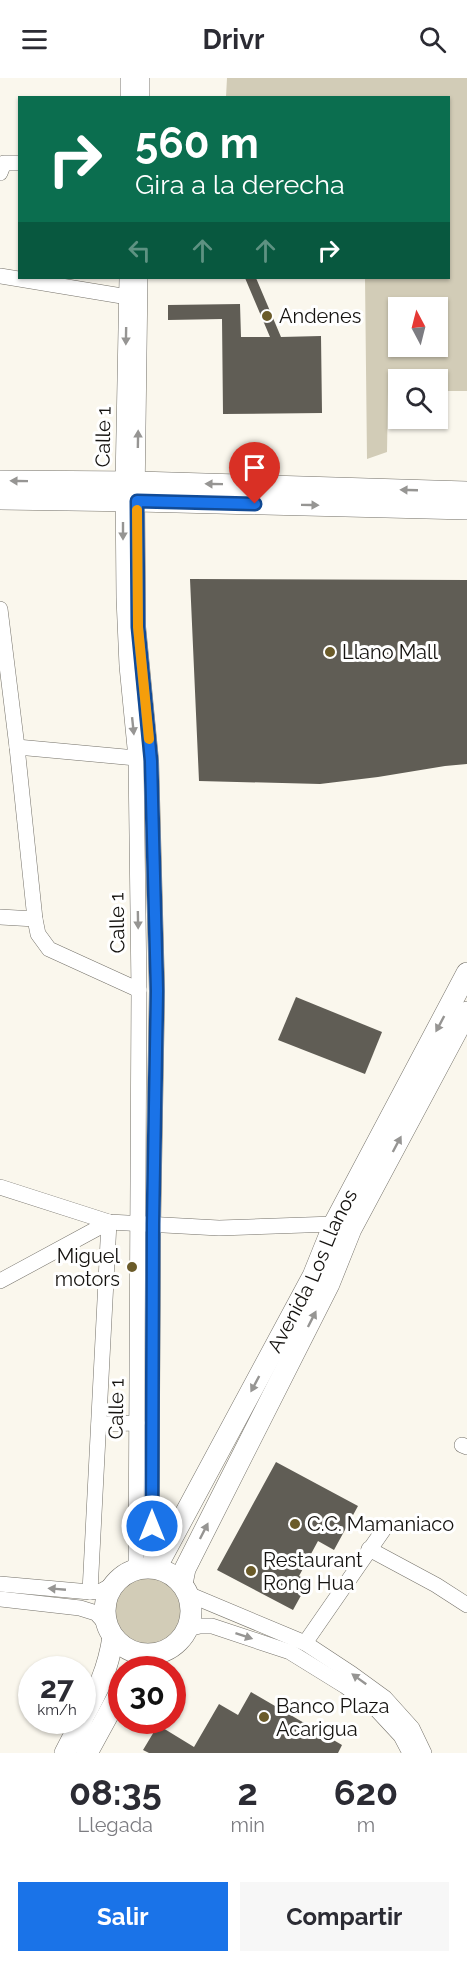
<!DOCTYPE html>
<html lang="es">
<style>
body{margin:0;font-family:Raleway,sans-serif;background:#f7f7f7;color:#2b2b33;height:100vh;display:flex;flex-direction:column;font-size:22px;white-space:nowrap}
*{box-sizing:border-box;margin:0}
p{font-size:20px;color:#7c7c81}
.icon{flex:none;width:33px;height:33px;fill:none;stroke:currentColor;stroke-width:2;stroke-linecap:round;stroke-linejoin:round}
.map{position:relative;height:1675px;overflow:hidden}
.sheet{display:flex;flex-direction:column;background:#fff;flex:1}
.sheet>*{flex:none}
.banner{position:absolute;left:18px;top:18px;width:432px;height:183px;border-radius:0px;box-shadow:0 2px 4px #0004;background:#0b6e4f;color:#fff;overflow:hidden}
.needle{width:39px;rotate:353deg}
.controls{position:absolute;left:388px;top:219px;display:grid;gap:12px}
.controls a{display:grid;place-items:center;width:60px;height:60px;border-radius:0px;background:#fff;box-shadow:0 2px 4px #0004;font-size:30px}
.speed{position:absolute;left:18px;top:1578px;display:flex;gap:12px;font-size:30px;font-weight:700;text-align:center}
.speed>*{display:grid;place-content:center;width:78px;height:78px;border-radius:50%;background:#fff;box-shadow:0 2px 4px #0004;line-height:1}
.speed small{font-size:15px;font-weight:400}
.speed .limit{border:9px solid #d22;background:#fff;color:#111}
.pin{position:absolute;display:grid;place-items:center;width:51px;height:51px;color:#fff;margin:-62px -26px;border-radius:50% 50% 50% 0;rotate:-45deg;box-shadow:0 0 6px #0007}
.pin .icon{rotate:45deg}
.me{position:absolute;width:66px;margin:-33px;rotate:0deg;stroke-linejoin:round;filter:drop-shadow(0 0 4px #0008)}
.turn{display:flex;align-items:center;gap:21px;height:126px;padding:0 18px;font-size:27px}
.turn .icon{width:78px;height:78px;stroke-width:2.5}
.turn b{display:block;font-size:42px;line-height:51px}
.lanes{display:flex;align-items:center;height:57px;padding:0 18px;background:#0003;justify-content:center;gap:30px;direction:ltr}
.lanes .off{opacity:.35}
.eta{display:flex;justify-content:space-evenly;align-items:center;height:102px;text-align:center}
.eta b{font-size:36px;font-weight:700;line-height:42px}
.primary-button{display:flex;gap:12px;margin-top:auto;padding:12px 18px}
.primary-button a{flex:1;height:69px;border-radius:0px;background:#1a73e8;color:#fff;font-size:24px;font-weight:700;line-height:69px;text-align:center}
.primary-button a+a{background:#f7f7f7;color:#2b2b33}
header{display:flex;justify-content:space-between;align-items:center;height:78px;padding:0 18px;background:#fff;font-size:27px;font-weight:700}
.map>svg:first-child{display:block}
.green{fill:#d2ccb7;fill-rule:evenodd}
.building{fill:#605d55}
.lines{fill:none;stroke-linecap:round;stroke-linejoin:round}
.street-casing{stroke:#747169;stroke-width:16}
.secondary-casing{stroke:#747169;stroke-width:22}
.street{stroke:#fff;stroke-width:15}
.secondary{stroke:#fff;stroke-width:21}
.oneway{fill:#969593}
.route-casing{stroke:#114b97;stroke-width:15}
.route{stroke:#1a73e8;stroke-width:10}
.slow{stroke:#f59e0b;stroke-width:10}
.poi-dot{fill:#6b5b29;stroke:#fff;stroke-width:2}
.labels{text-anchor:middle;stroke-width:6;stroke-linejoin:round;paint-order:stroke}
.poi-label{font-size:20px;fill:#151310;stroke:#fff;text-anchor:start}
.street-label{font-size:20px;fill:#151310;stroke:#fff}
</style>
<header><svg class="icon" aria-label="menu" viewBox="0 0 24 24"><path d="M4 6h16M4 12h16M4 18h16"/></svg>Drivr<svg class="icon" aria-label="search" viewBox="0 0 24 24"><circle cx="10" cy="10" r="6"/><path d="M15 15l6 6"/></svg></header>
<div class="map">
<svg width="467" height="1675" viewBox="0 0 467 1675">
<rect width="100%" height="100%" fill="#faf7ed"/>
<g class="green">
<path d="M227,0H467V313H438V302H399V312L388,313L387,374L367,381L365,200H448V20L226,19ZM399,230H438V268H399Z"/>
<circle cx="148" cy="1533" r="35"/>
</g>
<g class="building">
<path d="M245,200H256L281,259L321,258L322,335L223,336L222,241L168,242V227L240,226L241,259H270Z"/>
<path d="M190,501L467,502V686L445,688L378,699L320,706L199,703Z"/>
<path d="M296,919L382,954L365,996L278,962Z"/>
<path d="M276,1384L358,1428L334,1472L318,1463L299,1498L309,1503L293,1532L217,1492Z"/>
<path d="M251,1614L342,1667L338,1675H149L143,1672L158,1647L194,1669L219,1626L238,1637Z"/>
</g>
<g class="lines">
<g class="street-casing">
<g id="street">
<path d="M128,0V20"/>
<path d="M142,20V0"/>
<path d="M0,95L4,85H20"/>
<path d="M0,198L134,220"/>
<path d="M127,200L123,405L124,520L127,588L136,680L139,912L136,1491"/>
<path d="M140,200L137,423L138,549L151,683L157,913L153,1146L151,1490"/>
<path d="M0,531L17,669L35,841L38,856L49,871L139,912"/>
<path d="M17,669L136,680"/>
<path d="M0,839L35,841"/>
<path d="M0,1109L109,1144L219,1150L334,1146L342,1148"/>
<path d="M0,1203L109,1144"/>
<path d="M99,1346L137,1345"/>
<path d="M462,1367L467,1369"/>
<path d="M369,1471L436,1507L467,1527"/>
<path d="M0,1506L90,1514L101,1513L112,1507"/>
<path d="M90,1514L109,1144"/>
<path d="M188,1516L305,1565L352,1596L385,1620L412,1650L424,1675"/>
<path d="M0,1521L80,1530L96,1535L106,1546"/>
<path d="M187,1551L200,1548H212L290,1574L345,1608L375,1630L401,1658L410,1675"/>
<path d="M305,1565L384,1451"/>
</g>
</g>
<g class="secondary-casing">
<g id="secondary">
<path d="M0,403L138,404L467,414"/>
<path d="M0,421L137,423L467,431"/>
<circle cx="148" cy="1533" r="43"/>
<path id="s1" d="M156,1490L313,1198L334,1146L467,895"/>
<path d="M182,1506L185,1491L329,1206L351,1151L467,934"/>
<path d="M82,1641C98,1612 108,1592 113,1559"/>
<path d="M65,1675L82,1642"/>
<path d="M87,1675L122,1611"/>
</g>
</g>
<use href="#street" class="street"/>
<use href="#secondary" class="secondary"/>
</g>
<defs><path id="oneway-solid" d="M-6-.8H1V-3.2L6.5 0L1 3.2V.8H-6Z" transform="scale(1.5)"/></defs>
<g class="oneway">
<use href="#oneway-solid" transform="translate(126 258) rotate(91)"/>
<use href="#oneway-solid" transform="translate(138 361) rotate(-89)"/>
<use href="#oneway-solid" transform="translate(19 403) rotate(-179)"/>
<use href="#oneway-solid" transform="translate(214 406) rotate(-179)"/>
<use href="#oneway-solid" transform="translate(409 412) rotate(-178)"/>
<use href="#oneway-solid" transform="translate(310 427) rotate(1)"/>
<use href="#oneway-solid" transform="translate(123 453) rotate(90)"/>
<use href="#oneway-solid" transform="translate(133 648) rotate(84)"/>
<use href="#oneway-solid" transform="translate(138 842) rotate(89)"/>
<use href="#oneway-solid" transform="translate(440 946) rotate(118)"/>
<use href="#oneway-solid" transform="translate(397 1066) rotate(-62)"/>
<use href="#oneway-solid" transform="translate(312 1241) rotate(-63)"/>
<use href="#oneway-solid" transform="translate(255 1306) rotate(118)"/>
<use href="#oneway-solid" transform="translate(204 1453) rotate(-63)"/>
<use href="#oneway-solid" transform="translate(57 1511) rotate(-175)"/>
<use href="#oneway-solid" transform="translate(244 1558) rotate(18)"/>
<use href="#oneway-solid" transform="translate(359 1601) rotate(-144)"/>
</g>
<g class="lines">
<g class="route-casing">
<path id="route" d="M152,1448L153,1146L157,913L151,683L138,549L137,423L255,426"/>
</g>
<use href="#route" class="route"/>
<path class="slow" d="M137,432L138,549L149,661"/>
</g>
<g class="poi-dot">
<circle cx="267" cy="238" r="6"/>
<circle cx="330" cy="574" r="6"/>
<circle cx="132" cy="1189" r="6"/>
<circle cx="295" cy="1446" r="6"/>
<circle cx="251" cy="1493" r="6"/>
<circle cx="264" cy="1639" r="6"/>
</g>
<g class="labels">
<g class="poi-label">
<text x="279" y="245">Andenes</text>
<text x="342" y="581">Llano Mall</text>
<text x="120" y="1185" text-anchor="end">Miguel<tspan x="120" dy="23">motors</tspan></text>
<text x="307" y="1453">C.C. Mamaniaco</text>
<text x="263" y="1489">Restaurant<tspan x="263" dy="23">Rong Hua</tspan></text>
<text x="276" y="1635">Banco Plaza<tspan x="276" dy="23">Acarigua</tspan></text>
</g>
<g class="street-label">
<text transform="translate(103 359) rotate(-89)" y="7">Calle 1</text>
<text transform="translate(117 845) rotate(-91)" y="7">Calle 1</text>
<text dy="7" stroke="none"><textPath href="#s1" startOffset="336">Avenida Los Llanos</textPath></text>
<text transform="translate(116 1331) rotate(-89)" y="7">Calle 1</text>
</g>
</g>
</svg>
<div class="controls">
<a><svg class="needle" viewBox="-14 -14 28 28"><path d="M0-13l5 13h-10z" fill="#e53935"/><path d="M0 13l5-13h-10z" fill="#7c7c81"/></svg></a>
<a><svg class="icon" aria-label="search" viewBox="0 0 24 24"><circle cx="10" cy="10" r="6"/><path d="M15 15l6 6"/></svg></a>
</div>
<div class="speed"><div>27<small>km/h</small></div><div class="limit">30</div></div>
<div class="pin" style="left:255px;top:426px;background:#d93025"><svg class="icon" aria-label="arrive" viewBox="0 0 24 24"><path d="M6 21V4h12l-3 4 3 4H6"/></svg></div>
<svg class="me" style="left:152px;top:1448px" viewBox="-20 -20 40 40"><circle r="17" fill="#1a73e8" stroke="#fff" stroke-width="3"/><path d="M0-11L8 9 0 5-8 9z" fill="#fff"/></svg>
<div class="banner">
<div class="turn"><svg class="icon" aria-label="right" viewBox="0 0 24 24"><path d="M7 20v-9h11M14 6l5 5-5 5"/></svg><div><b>560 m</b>Gira a la derecha</div></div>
<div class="lanes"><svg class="icon off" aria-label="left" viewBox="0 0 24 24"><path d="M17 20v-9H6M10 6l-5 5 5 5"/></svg><svg class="icon off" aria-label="ahead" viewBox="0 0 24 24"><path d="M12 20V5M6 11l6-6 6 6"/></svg><svg class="icon off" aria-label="ahead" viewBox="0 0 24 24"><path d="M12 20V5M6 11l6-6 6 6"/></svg><svg class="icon" aria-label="right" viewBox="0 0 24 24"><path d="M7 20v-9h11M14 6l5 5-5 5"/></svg></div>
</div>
</div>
<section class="sheet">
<div class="eta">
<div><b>08:35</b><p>Llegada</p></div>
<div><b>2</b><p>min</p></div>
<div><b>620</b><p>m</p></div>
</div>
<div class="primary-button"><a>Salir</a><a>Compartir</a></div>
</section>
